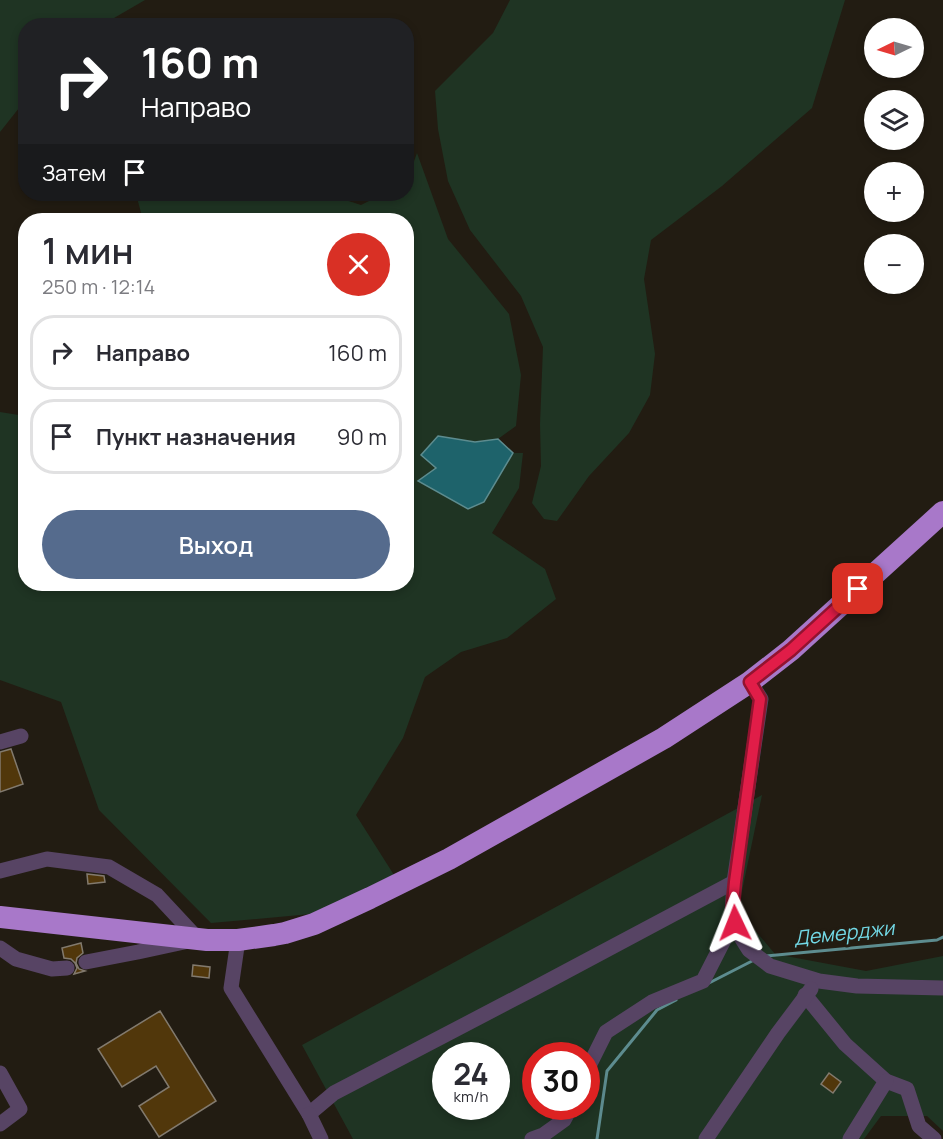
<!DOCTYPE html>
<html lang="ru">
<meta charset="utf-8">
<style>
body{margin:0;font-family:Manrope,sans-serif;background:#f7f7f7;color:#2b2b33;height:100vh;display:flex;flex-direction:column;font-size:22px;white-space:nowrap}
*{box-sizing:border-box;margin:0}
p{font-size:20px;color:#7c7c81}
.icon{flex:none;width:33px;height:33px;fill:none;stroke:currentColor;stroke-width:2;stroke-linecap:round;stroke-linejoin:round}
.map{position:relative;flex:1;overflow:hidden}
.sheet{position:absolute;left:18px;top:213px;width:396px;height:378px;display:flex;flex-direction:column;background:#fff;border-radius:24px;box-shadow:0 3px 9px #0003}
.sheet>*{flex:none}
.guide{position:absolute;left:18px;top:18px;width:396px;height:183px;border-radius:24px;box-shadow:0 3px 9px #0003;background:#202124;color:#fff;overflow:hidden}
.needle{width:39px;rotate:265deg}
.fabs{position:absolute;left:864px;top:18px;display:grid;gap:12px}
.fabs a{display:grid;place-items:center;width:60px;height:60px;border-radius:50%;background:#fff;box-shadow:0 3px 9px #0003;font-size:30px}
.speed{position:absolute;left:432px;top:1042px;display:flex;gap:12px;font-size:30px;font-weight:700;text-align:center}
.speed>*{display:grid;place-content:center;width:78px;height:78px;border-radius:50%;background:#fff;box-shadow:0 3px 9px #0003;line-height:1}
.speed small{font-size:15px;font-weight:400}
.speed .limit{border:9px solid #d22;background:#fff;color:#111}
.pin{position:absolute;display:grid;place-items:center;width:51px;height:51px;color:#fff;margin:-26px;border-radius:12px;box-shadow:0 3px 9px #0006}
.me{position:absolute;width:66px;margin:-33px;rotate:358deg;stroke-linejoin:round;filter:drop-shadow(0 0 4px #0008)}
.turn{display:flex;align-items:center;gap:21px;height:126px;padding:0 24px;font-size:27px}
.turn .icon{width:78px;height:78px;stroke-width:2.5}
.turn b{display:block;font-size:42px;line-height:51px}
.then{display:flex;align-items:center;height:57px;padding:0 24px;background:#0003;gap:12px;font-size:22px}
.round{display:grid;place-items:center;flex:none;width:63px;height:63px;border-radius:32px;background:#f7f7f7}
.overview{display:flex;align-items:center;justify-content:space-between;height:102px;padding:0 24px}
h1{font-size:36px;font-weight:600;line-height:45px}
.cta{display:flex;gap:12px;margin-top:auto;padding:12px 24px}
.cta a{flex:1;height:69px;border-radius:36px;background:#556b8d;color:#fff;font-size:24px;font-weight:600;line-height:69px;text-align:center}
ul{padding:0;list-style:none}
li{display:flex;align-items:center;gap:18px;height:75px;margin:0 12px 9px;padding:0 12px;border:3px solid #e1e1e2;border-radius:24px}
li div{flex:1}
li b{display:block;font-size:22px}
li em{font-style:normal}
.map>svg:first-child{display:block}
.green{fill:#1f3423;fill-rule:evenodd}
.water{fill:#1e636b;stroke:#5d8c8f;stroke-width:1.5}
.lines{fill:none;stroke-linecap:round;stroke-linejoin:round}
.stream{stroke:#5d8c8f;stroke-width:3}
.building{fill:#51370b;stroke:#827a6e;stroke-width:1.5}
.minor{stroke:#574464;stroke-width:15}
.highway{stroke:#a878c9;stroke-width:22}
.route-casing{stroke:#92132f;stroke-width:15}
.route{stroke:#e11d48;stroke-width:10}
.labels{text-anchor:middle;stroke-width:6;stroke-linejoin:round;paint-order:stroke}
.water-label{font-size:20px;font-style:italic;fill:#72d9e6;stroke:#221c12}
</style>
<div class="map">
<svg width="943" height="1139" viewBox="0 0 943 1139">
<rect width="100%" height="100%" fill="#221c12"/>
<g class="green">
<path d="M0,0H145L114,18L107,25L26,26L25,101L19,108L0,132Z"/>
<path d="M510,0H845L812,108L722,186L651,240L644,279L655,354L650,395L629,433L589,476L557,521L544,519L532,503L541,466L540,424L543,347L521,296L470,230L448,181L438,129L435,91L493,33Z"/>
<path d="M417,153L448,239L509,314L521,375L516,426L498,439L475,442L438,436L484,502L513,453H523L519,488L492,533L545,569L556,599L507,638L461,652L425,677L403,738L356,815L394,875L311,914L211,923L99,810L61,702L0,680V412L25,416L26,584H406V220H143L136,194H327L361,205L383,194H406L407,181Z"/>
<path d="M762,795L738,910L775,954L866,971L943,956V1131L927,1116H881L864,1139H353L302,1045ZM446,1056H496V1107H446ZM536,1056H586V1107H536Z"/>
</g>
<path class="water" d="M438,436L475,442L498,439L513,453L484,502L468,509L418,481L436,468L421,455Z"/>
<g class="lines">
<g class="stream">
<path d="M766,956L937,940L943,937"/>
<path d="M709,983L754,960"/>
<path d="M597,1139L607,1071L657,1010L676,1000"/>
</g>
</g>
<g class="building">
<path d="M11,749L23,784L0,792V752Z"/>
<path d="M87,874L104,876L105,882L88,884Z"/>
<path d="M81,943L83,953L77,958L76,963L79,969L85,971L74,974L77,968L75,963L71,959L64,958L62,948Z"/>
<path d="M193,965L210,967L209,978L192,976Z"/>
<path d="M160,1011L216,1101L159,1137L139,1106L169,1087L156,1066L122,1087L98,1049Z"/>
<path d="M829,1073L841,1082L833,1093L821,1084Z"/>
</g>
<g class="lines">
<g class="minor">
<path d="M750,682L761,699L734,882L732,914L737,931L749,950L770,966L819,981L857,986L943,988"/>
<path d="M0,742L21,736"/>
<path d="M0,871L47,859L109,867L157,895L198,939L138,952L86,962"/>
<path d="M238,940L231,988L309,1114L334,1093L535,988L734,882"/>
<path d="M0,948L16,959L52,969L67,968"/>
<path d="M805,995L845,1044L886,1081L907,1089L919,1126L934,1139"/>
<path d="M586,1072L606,1032L652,1002L703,981L726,936L734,923"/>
<path d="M0,1073L20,1109L0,1124"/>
<path d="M309,1114L321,1139"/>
<path d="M532,1139L543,1135L564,1120L571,1107"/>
<path d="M706,1139L778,1033L811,989"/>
<path d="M850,1139L886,1081"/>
</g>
<path class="highway" d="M0,917L207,940H238L274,935L285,933L314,924L370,898L449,859L664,738L750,682L791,650L943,512"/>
</g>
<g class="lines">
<g class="route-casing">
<path id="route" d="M735,923L732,914L735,882L760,699L750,682L791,650L858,589"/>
</g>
<use href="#route" class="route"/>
</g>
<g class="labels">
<g class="water-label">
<text transform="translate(844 933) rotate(-6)" y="7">Демерджи</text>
</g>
</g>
</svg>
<div class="fabs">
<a><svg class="needle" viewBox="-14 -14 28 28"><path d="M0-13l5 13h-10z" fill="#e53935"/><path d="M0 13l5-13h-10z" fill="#7c7c81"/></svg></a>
<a><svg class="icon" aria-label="layers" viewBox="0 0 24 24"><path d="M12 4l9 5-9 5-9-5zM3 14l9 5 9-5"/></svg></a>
<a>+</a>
<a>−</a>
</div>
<div class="speed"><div>24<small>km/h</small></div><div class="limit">30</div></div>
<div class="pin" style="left:858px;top:589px;background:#d93025"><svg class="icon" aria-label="arrive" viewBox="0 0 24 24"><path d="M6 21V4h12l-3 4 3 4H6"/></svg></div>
<svg class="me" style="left:735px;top:923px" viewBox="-20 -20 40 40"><path d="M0-17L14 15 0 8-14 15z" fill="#e11d48" stroke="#fff" stroke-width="4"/></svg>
<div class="guide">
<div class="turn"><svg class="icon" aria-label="right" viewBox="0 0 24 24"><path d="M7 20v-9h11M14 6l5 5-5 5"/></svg><div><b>160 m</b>Направо</div></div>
<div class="then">Затем<svg class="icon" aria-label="arrive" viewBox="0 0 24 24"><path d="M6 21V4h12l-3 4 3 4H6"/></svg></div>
</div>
<section class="sheet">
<div class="overview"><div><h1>1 мин</h1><p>250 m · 12:14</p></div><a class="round" style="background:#d93025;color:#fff"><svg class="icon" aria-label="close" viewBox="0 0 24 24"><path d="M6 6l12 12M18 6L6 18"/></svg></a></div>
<ul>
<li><svg class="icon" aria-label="right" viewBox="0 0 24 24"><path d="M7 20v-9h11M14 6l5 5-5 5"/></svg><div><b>Направо</b></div><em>160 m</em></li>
<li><svg class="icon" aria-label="arrive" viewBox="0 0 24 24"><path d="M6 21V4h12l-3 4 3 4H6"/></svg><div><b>Пункт назначения</b></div><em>90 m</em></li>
</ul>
<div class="cta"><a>Выход</a></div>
</section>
</div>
